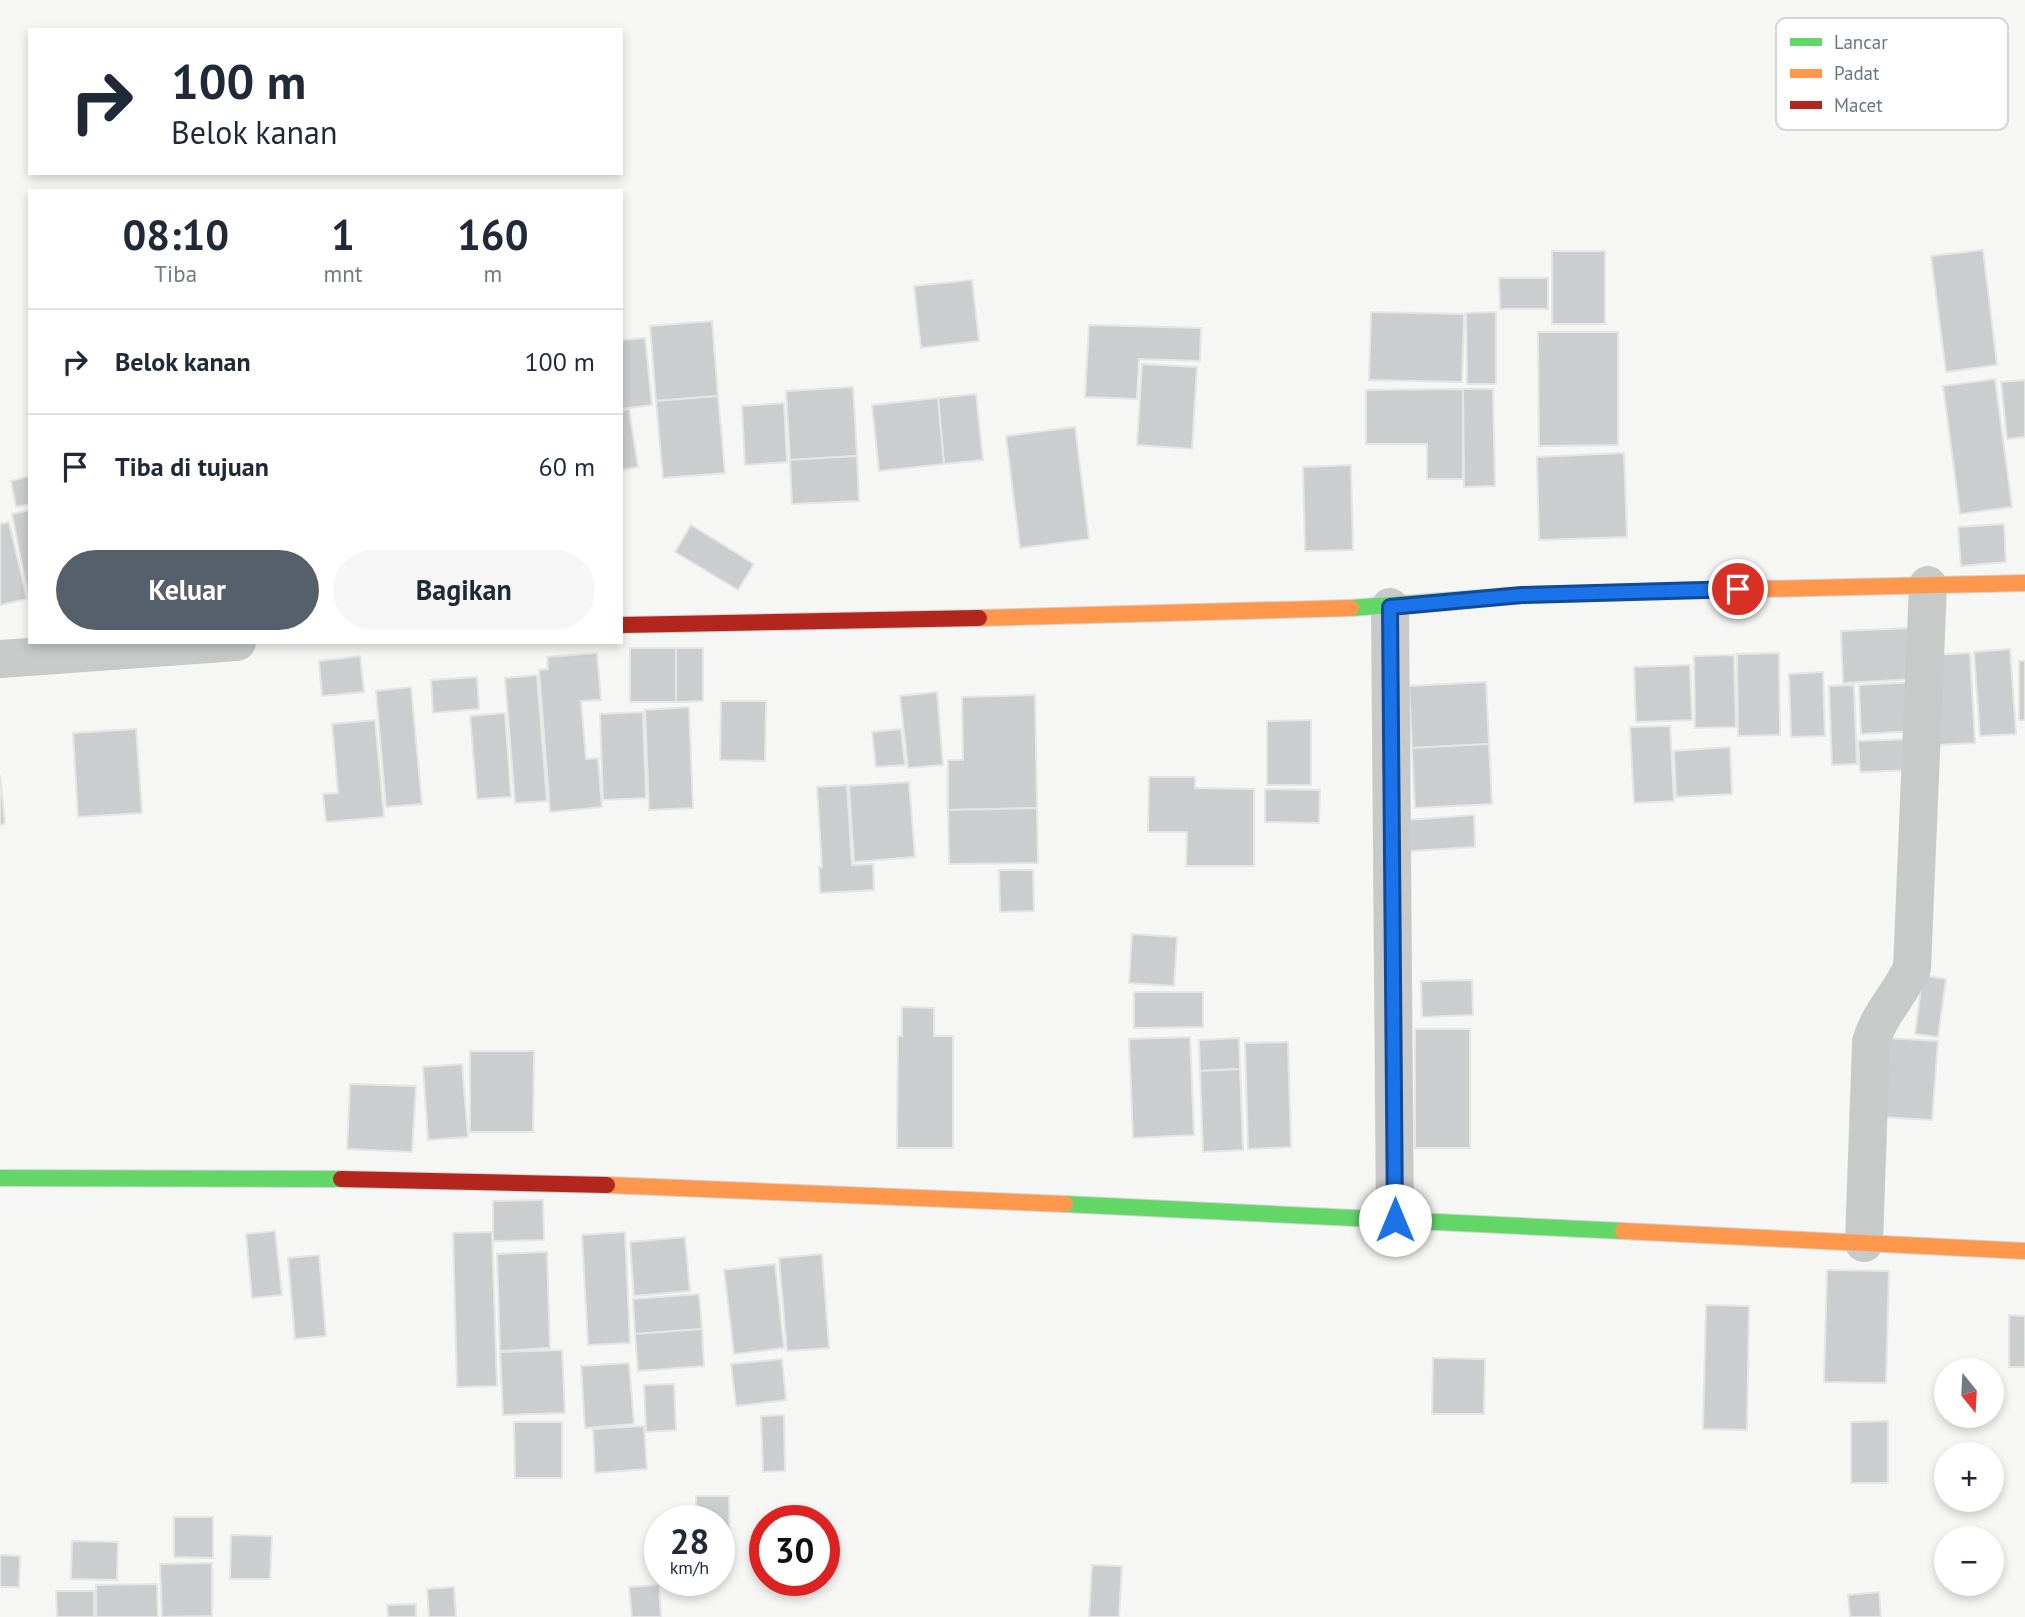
<!DOCTYPE html>
<html lang="id">
<meta charset="utf-8">
<style>
body{margin:0;font-family:"PT Sans",sans-serif;background:#f6f6f7;color:#1f2937;height:100vh;display:flex;flex-direction:column;font-size:26px;white-space:nowrap}
*{box-sizing:border-box;margin:0}
p{font-size:23px;color:#747a83}
.icon{flex:none;width:38px;height:38px;fill:none;stroke:currentColor;stroke-width:2;stroke-linecap:round;stroke-linejoin:round}
.map{position:relative;flex:1;overflow:hidden}
.details{position:absolute;left:28px;top:189px;width:595px;height:455px;display:flex;flex-direction:column;background:#fff;border-radius:0px;box-shadow:0 4px 10px #0003}
.details>*{flex:none}
.hud{position:absolute;left:28px;top:28px;width:595px;height:147px;border-radius:0px;box-shadow:0 4px 10px #0003;background:#fff;color:#1f2937;overflow:hidden}
.needle{width:46px;rotate:162deg}
.fabs{position:absolute;left:1934px;top:1358px;display:grid;gap:14px}
.fabs a{display:grid;place-items:center;width:70px;height:70px;border-radius:50%;background:#fff;box-shadow:0 4px 10px #0003;font-size:35px}
.speed{position:absolute;left:644px;top:1505px;display:flex;gap:14px;font-size:35px;font-weight:700;text-align:center}
.speed>*{display:grid;place-content:center;width:91px;height:91px;border-radius:50%;background:#fff;box-shadow:0 4px 10px #0003;line-height:1}
.speed small{font-size:18px;font-weight:400}
.speed .limit{border:10px solid #d22;background:#fff;color:#111}
.pin{position:absolute;display:grid;place-items:center;width:60px;height:60px;color:#fff;margin:-30px;border:4px solid #fff;border-radius:50%;box-shadow:0 2px 7px #0007}
.me{position:absolute;width:77px;margin:-38px;rotate:0deg;stroke-linejoin:round;filter:drop-shadow(0 0 5px #0008)}
.turn{display:flex;align-items:center;gap:24px;height:147px;padding:0 28px;font-size:32px}
.turn .icon{width:91px;height:91px;stroke-width:2.5}
.turn b{display:block;font-size:49px;line-height:60px}
.eta{display:flex;justify-content:space-evenly;align-items:center;height:119px;text-align:center}
.eta b{font-size:42px;font-weight:700;line-height:49px}
.button{display:flex;gap:14px;margin-top:auto;padding:14px 28px}
.button a{flex:1;height:80px;border-radius:42px;background:#56606b;color:#fff;font-size:28px;font-weight:700;line-height:80px;text-align:center}
.button a+a{background:#f6f6f7;color:#1f2937}
ul{padding:0;list-style:none}
li{display:flex;align-items:center;gap:21px;height:105px;padding:0 28px;border-top:2px solid #e0e1e3}
li div{flex:1}
li b{display:block;font-size:26px}
li em{font-style:normal}
.map>svg:first-child{display:block}
.building{fill:#cccdce;stroke:#e5e5e4;stroke-width:2}
.lines{fill:none;stroke-linecap:round;stroke-linejoin:round}
.fast-casing{stroke:#d2d3d3;stroke-width:18}
.slow-casing{stroke:#d2d3d3;stroke-width:18}
.jam-casing{stroke:#d2d3d3;stroke-width:18}
.street{stroke:#c8caca;stroke-width:38}
.fast{stroke:#63d668;stroke-width:16}
.slow{stroke:#ff974d;stroke-width:16}
.jam{stroke:#b3261e;stroke-width:16}
.route-casing{stroke:#114b97;stroke-width:18}
.route{stroke:#1a73e8;stroke-width:12}
.key{fill:#fff;stroke:#d2d6da;stroke-width:2}
.key-label{font-size:19px;fill:#697782}
</style>
<div class="map">
<svg width="2025" height="1617" viewBox="0 0 2025 1617">
<rect width="100%" height="100%" fill="#f6f6f5"/>
<g class="building">
<path d="M1983,250L1997,365L1946,372L1931,256Z"/>
<rect x="1552" y="251" width="53" height="73"/>
<path d="M1499,278H1548V309H1500Z"/>
<path d="M972,280L979,341L921,348L914,286Z"/>
<path d="M1371,312L1464,314L1462,382L1369,380Z"/>
<path d="M1496,312V384H1467L1466,313Z"/>
<path d="M712,321L718,396L656,401L650,326Z"/>
<path d="M1089,325L1201,328L1200,361L1139,359L1137,399L1085,397Z"/>
<path d="M1538,332H1618V445L1539,446Z"/>
<path d="M645,338L652,405L621,409V340Z"/>
<path d="M1142,364L1197,367L1192,449L1137,445Z"/>
<path d="M1995,379L2012,507L1960,514L1943,386Z"/>
<path d="M2025,380V437L2007,439L2001,382Z"/>
<path d="M853,387L857,456L790,460L786,391Z"/>
<path d="M1463,389H1493L1495,486L1464,487Z"/>
<path d="M1463,389V479H1427V444H1366V390Z"/>
<path d="M976,394L983,460L944,464L938,398Z"/>
<path d="M718,396L725,473L663,478L656,401Z"/>
<path d="M938,398L944,464L879,471L872,405Z"/>
<path d="M784,403L787,462L745,465L742,406Z"/>
<path d="M629,409L638,467L621,470V410Z"/>
<path d="M1075,427L1089,539L1020,548L1006,436Z"/>
<path d="M1624,453L1627,537L1539,540L1537,457Z"/>
<path d="M857,456L859,501L792,504L790,460Z"/>
<path d="M1351,465L1353,550L1305,551L1303,467Z"/>
<path d="M30,476V504L16,507L11,481Z"/>
<path d="M30,510V594L28,595L12,514Z"/>
<path d="M9,522L27,599L0,605V524Z"/>
<path d="M2004,524L2006,562L1961,566L1958,527Z"/>
<path d="M691,525L754,564L738,590L675,552Z"/>
<path d="M1912,628L1915,679L1843,683L1841,631Z"/>
<rect x="630" y="648" width="46" height="54"/>
<path d="M676,648H703V701L676,702Z"/>
<path d="M2010,649L2016,734L1980,736L1974,652Z"/>
<path d="M597,653L601,700L581,701L586,759L598,758L602,807L550,812L539,670L548,669L547,657Z"/>
<path d="M1779,653L1780,735L1738,736L1737,654Z"/>
<path d="M1970,653L1975,743L1934,745L1929,655Z"/>
<path d="M1734,655L1736,727L1695,728L1694,656Z"/>
<path d="M360,656L364,692L322,696L319,661Z"/>
<rect x="2019" y="661" width="6" height="59"/>
<path d="M1690,665L1692,720L1636,722L1634,667Z"/>
<path d="M1823,672L1825,736L1791,737L1789,674Z"/>
<path d="M537,675L547,801L515,803L505,678Z"/>
<path d="M477,677L479,709L433,713L431,680Z"/>
<path d="M1486,682L1489,744L1412,748L1409,686Z"/>
<path d="M1914,682L1916,731L1861,734L1859,685Z"/>
<path d="M1854,685L1857,764L1832,765L1829,686Z"/>
<path d="M411,687L422,804L386,807L376,691Z"/>
<path d="M937,692L943,765L908,768L900,696Z"/>
<path d="M1035,695L1037,808L948,810V760H963L962,697Z"/>
<path d="M721,701H766L765,761L720,760Z"/>
<path d="M689,707L693,808L649,810L645,710Z"/>
<path d="M643,712L646,798L603,800L600,714Z"/>
<path d="M505,713L511,797L477,799L470,716Z"/>
<path d="M375,720L384,817L326,822L323,794L338,793L332,724Z"/>
<path d="M1311,720V785H1267V721Z"/>
<path d="M1670,726L1674,801L1634,803L1630,727Z"/>
<path d="M136,729L142,813L78,817L73,733Z"/>
<path d="M901,729L905,765L876,767L872,732Z"/>
<path d="M1913,739L1914,770L1860,772L1858,741Z"/>
<path d="M1489,744L1492,804L1415,808L1412,748Z"/>
<path d="M1730,747L1732,794L1676,797L1674,751Z"/>
<path d="M0,775L5,824L0,825Z"/>
<path d="M1149,777H1195V788L1254,789V866H1186L1187,832H1148Z"/>
<path d="M909,782L915,857L854,862L849,786Z"/>
<path d="M847,785L852,865L873,864L874,890L820,893L819,867H822L817,787Z"/>
<path d="M1265,789L1320,790L1319,823L1265,822Z"/>
<path d="M1037,808L1038,863L949,864L948,810Z"/>
<path d="M1474,815L1475,847L1410,851L1409,820Z"/>
<path d="M999,870H1033L1034,911L1000,912Z"/>
<path d="M1132,934L1177,937L1174,986L1129,983Z"/>
<path d="M1923,975L1946,979L1938,1037L1915,1034Z"/>
<path d="M1472,980L1473,1015L1422,1017L1421,981Z"/>
<path d="M1134,992H1203V1027L1134,1028Z"/>
<path d="M902,1007L934,1008V1036H953V1148H897L898,1036H902Z"/>
<rect x="1415" y="1029" width="55" height="119"/>
<path d="M1190,1037L1194,1135L1133,1138L1129,1039Z"/>
<path d="M1239,1038L1240,1069L1200,1071L1199,1040Z"/>
<path d="M1886,1038L1938,1041L1932,1120L1881,1117Z"/>
<path d="M1288,1042L1291,1147L1248,1149L1245,1043Z"/>
<path d="M470,1051H534L533,1132H470Z"/>
<path d="M462,1064L468,1137L428,1140L423,1067Z"/>
<path d="M1240,1069L1243,1150L1203,1152L1200,1071Z"/>
<path d="M350,1084L416,1086L412,1152L347,1149Z"/>
<path d="M543,1200L544,1240L493,1241V1201Z"/>
<path d="M275,1231L282,1295L252,1298L246,1234Z"/>
<path d="M492,1232L497,1386L457,1387L453,1233Z"/>
<path d="M625,1232L630,1343L588,1345L582,1235Z"/>
<path d="M685,1237L690,1291L634,1296L630,1242Z"/>
<path d="M547,1252L550,1348L500,1351L497,1254Z"/>
<path d="M822,1254L829,1348L787,1351L779,1258Z"/>
<path d="M319,1255L326,1336L295,1339L288,1258Z"/>
<path d="M775,1264L784,1348L734,1354L724,1270Z"/>
<path d="M1827,1270L1889,1271L1886,1383L1824,1382Z"/>
<path d="M699,1294L702,1329L635,1334L633,1299Z"/>
<path d="M1706,1305L1749,1306L1747,1430L1703,1429Z"/>
<path d="M2009,1315L2025,1316V1367H2009Z"/>
<path d="M702,1329L704,1366L638,1371L635,1334Z"/>
<path d="M562,1350L565,1413L503,1415L500,1352Z"/>
<path d="M1433,1358L1485,1359L1484,1414H1432Z"/>
<path d="M782,1359L786,1400L736,1406L731,1364Z"/>
<path d="M629,1363L634,1424L585,1428L581,1366Z"/>
<path d="M674,1384L676,1430L646,1432L644,1385Z"/>
<path d="M784,1415L785,1471L763,1472L761,1416Z"/>
<path d="M1888,1421V1483H1851V1422Z"/>
<path d="M514,1422H562V1478H515Z"/>
<path d="M644,1426L647,1469L595,1473L593,1429Z"/>
<path d="M696,1496H729L730,1547H719V1521H696Z"/>
<path d="M174,1517H213V1558L174,1557Z"/>
<path d="M231,1535L272,1536L270,1579H230Z"/>
<path d="M72,1541L118,1542L117,1580L71,1579Z"/>
<path d="M0,1555L20,1556L19,1587H0Z"/>
<path d="M212,1563V1616L162,1617L160,1564Z"/>
<path d="M1092,1565L1122,1566L1119,1617H1089Z"/>
<path d="M157,1584L158,1617H96V1585Z"/>
<path d="M659,1585L661,1617H632L629,1587Z"/>
<path d="M454,1587L456,1617H429L427,1589Z"/>
<path d="M56,1591H94V1617H57Z"/>
<path d="M1879,1592L1881,1617H1850L1848,1595Z"/>
<path d="M416,1604V1617H388L387,1605Z"/>
</g>
<g class="lines">
<g class="fast-casing">
<g id="fast">
<path d="M1351,608L1522,595L1718,590"/>
<path d="M0,1178L341,1179"/>
<path d="M1065,1204L1623,1231"/>
</g>
</g>
<g class="slow-casing">
<g id="slow">
<path d="M1718,590L2025,583"/>
<path d="M979,618L1351,608"/>
<path d="M607,1185L1065,1204"/>
<path d="M1623,1231L2025,1251"/>
</g>
</g>
<g class="jam-casing">
<g id="jam">
<path d="M621,625L979,618"/>
<path d="M341,1179L607,1185"/>
</g>
</g>
<g class="street">
<path d="M1390,607L1395,1220"/>
<path d="M0,659L237,642"/>
<path d="M1864,1243L1871,1042C1879,1014 1899,996 1912,968L1928,585"/>
</g>
<use href="#fast" class="fast"/>
<use href="#slow" class="slow"/>
<use href="#jam" class="jam"/>
</g>
<g class="lines">
<g class="route-casing">
<path id="route" d="M1395,1220L1390,607L1522,595L1738,589"/>
</g>
<use href="#route" class="route"/>
</g>
<rect x="1776" y="18" width="232" height="112" rx="10" class="key"/>
<rect x="1790" y="38" width="32" height="8" fill="#63d668"/>
<rect x="1790" y="69" width="32" height="9" fill="#ff974d"/>
<rect x="1790" y="101" width="32" height="8" fill="#b3261e"/>
<g class="key-label">
<text x="1834" y="49">Lancar</text>
<text x="1834" y="80">Padat</text>
<text x="1834" y="112">Macet</text>
</g>
</svg>
<div class="fabs">
<a><svg class="needle" viewBox="-14 -14 28 28"><path d="M0-13l5 13h-10z" fill="#e53935"/><path d="M0 13l5-13h-10z" fill="#747a83"/></svg></a>
<a>+</a>
<a>−</a>
</div>
<div class="speed"><div>28<small>km/h</small></div><div class="limit">30</div></div>
<div class="pin" style="left:1738px;top:589px;background:#d93025"><svg class="icon" aria-label="arrive" viewBox="0 0 24 24"><path d="M6 21V4h12l-3 4 3 4H6"/></svg></div>
<svg class="me" style="left:1395px;top:1220px" viewBox="-20 -20 40 40"><circle r="19" fill="#fff"/><path d="M0-13L10 11 0 6-10 11z" fill="#1a73e8"/></svg>
<div class="hud">
<div class="turn"><svg class="icon" aria-label="right" viewBox="0 0 24 24"><path d="M7 20v-9h11M14 6l5 5-5 5"/></svg><div><b>100 m</b>Belok kanan</div></div>
</div>
<section class="details">
<div class="eta">
<div><b>08:10</b><p>Tiba</p></div>
<div><b>1</b><p>mnt</p></div>
<div><b>160</b><p>m</p></div>
</div>
<ul>
<li><svg class="icon" aria-label="right" viewBox="0 0 24 24"><path d="M7 20v-9h11M14 6l5 5-5 5"/></svg><div><b>Belok kanan</b></div><em>100 m</em></li>
<li><svg class="icon" aria-label="arrive" viewBox="0 0 24 24"><path d="M6 21V4h12l-3 4 3 4H6"/></svg><div><b>Tiba di tujuan</b></div><em>60 m</em></li>
</ul>
<div class="button"><a>Keluar</a><a>Bagikan</a></div>
</section>
</div>
